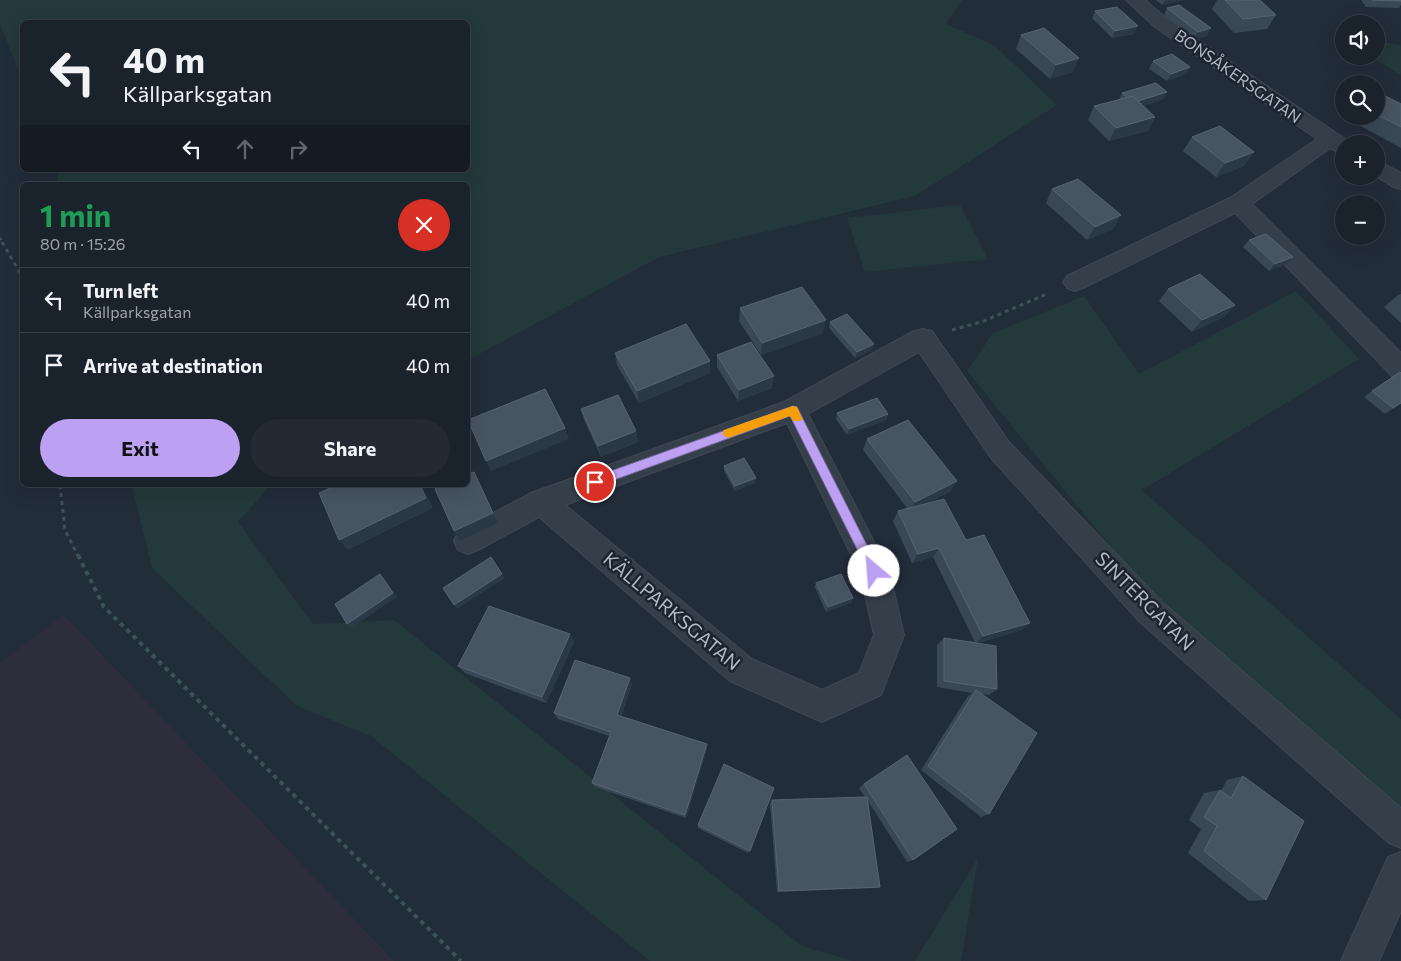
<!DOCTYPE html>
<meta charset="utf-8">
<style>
body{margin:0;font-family:Commissioner,sans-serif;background:#232a34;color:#f1f3f6;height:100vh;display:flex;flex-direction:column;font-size:19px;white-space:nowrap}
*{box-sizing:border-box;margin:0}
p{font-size:16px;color:#9fa4a9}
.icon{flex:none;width:28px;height:28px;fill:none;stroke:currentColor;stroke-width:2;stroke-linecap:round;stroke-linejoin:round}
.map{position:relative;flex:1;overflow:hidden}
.panel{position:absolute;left:20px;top:182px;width:450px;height:305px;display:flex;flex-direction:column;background:#1a222c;border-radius:8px;box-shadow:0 5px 20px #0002,0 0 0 1px #383f48}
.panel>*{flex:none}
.hud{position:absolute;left:20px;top:20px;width:450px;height:152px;border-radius:8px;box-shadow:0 5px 20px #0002,0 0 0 1px #383f48;background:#1a222c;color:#f1f3f6;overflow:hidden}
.fabs{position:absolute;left:1335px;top:15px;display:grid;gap:10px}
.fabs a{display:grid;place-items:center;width:50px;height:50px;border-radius:50%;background:#1a222c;box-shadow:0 5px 20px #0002,0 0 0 1px #383f48;font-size:25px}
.pin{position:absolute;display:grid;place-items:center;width:42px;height:42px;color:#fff;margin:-21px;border:2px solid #fff;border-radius:50%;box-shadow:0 1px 5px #0007}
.me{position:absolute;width:55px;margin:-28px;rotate:333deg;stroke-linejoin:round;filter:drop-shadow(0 0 4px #0008)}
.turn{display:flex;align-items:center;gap:18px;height:105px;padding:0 20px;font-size:22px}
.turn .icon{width:65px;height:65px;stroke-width:2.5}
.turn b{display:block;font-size:35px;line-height:42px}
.lanes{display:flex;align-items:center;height:48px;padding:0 20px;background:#0003;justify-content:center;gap:25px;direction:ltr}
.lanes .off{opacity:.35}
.round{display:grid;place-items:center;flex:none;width:52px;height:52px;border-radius:26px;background:#232a34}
.overview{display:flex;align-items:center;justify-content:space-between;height:85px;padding:0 20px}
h1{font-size:30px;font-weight:700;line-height:38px;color:#1e9e55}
.primary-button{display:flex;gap:10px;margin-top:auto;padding:10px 20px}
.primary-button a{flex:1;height:58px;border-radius:30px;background:#bca0f2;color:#111;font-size:20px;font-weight:700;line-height:58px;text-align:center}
.primary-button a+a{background:#232a34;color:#f1f3f6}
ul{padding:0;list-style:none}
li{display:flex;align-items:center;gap:15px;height:65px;padding:0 20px;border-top:1px solid #383f48}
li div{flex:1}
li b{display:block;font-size:19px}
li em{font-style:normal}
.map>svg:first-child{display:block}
.medical{fill:#2e2d3b}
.green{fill:#24393b}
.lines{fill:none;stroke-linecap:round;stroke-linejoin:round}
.street-casing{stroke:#3f4853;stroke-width:2}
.path-far2{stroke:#3c5353;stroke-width:2.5;stroke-dasharray:2.5 2.5;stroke-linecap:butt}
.path-far1{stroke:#3c5353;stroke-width:3;stroke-dasharray:4 4;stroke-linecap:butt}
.path{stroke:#3c5353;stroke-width:4;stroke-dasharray:4.5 4.5;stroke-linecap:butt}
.street{fill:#353f4a;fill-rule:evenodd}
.wall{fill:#3a4856}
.shaded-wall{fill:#2b3846}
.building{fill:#475462;stroke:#576472}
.route{fill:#bca0f2;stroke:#7a689d}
.slow{fill:#f59e0b}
.labels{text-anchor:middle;stroke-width:5;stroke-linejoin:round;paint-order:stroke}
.far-street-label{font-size:16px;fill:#b0bac6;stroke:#1b242f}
.street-label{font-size:19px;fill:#b0bac6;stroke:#1b242f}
</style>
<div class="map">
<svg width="1401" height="961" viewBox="0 0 1401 961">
<rect width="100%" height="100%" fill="#222d3a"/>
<path class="medical" d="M64,615L394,961H0V663Z"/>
<g class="green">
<path d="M0,0H962L946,24L994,45L1057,105L915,196L659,257L468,360V185H59L56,170H468V22H22V80L0,24Z"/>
<path d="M1376,41L1401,45V75L1374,59V56H1376Z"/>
<path d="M960,205L988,259L865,272L847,218Z"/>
<path d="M1296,291L1359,359L1142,490L1401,719V811L1155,601L967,371L993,333L1084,296L1139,374Z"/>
<path d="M132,485H271L238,522L313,624L394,620L802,946L853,961H650L371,736L297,706L152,568Z"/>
<path d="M978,858L961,961H915Z"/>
</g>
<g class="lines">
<g class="street-casing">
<g id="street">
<path d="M1126,0H1145L1167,19L1351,143L1344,144V155L1330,148L1252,204L1401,353V379L1392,376L1235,213L1083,288L1075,291L1067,288L1063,282L1067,276L1230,198L1317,139L1155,27Z"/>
<path d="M1376,160L1401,173V189L1393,187L1376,176Z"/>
<path d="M923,329L932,331L1009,442L1162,602L1401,808V848L1389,843L1140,622L991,458L919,352L808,414L889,571L904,635L881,695L822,722L730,681L539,517L478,550L468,554L458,550L454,541L458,532L531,493L784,402L914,331ZM787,423L860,573L874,635L859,673L822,690L752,659L565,505Z"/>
<path d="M1401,852V911L1379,961H1341L1388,857Z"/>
</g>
</g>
<path class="path-far2" d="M0,238L3,243"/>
<g class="path-far1">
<path d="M2,242L22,276"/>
<path d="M952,330L984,321L1049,293"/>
<path d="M60,485L65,530L78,556"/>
</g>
<path class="path" d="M78,555L104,607L461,961"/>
<use href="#street" class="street"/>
</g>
<g class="wall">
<path d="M1156,0H1184L1162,5Z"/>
<path d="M1217,0H1260L1276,15L1267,29L1234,33L1212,9Z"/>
<path d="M1361,0H1401V5L1399,8L1366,7Z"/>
<path d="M1167,8L1207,36L1194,39L1164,15Z"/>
<path d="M1095,11L1134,34L1112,38L1092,18Z"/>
<path d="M1021,35L1073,72L1050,79L1016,49Z"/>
<path d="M1153,61L1190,67L1186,74L1167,81L1149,69Z"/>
<path d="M1376,91L1401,104V148L1337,113L1344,105V116H1376Z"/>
<path d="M1167,92L1163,99L1143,106L1155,117L1148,131L1109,141L1088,120L1094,106L1119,100L1122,93Z"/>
<path d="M1192,137L1244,166L1216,177L1183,151Z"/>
<path d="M1052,189L1121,215L1113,229L1087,240L1046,203Z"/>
<path d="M1249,240L1287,264L1269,271L1243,247Z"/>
<path d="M1168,289L1235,305L1224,317L1192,332L1159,301Z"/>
<path d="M1401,294V323L1384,307L1398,295Z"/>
<path d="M740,308L823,333L761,355L739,321Z"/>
<path d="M830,322L872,350L855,358L829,328Z"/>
<path d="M615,353L710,361V373L639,403L617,365Z"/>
<path d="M717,355L772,388L738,401L717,367Z"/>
<path d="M1372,391L1401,403L1385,414L1364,397Z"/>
<path d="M581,409L636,431L638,442L601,457L584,420Z"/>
<path d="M837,413L888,414L886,420L847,435L836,419Z"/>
<path d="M867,439L951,491L928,503L966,540L1030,623L1022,630L978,643L997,689L989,695L982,694L989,814L981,817L921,770L968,696L972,693L937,687V645L944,638L975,642L933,557L912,563L893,521L898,511L907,508L863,450Z"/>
<path d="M724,466L755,483L735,491L724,471Z"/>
<path d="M816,583L853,598L851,603L826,612L815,587Z"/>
<path d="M574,642L546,703L465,673L458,666Z"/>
<path d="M632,684L621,716L707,744V749L686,818L595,787L592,783L609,736L558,719L554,713Z"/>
<path d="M1243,776L1266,900L1249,901L1188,853L1201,829L1189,820L1204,793L1220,790L1221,791L1227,780Z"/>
<path d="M864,784L913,860L907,862L868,801L880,887L874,888L777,892L770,804L772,800L865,797L859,788Z"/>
<path d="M698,825L750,851L748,853L698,828Z"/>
</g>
<g class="shaded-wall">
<path d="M1165,0H1184L1162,5Z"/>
<path d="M1138,26L1134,34L1112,38L1115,31Z"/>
<path d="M1211,28L1207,36L1194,39L1198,32Z"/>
<path d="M1079,58L1073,72L1050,79L1056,65Z"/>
<path d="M1190,67L1186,74L1167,81L1171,74Z"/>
<path d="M1167,92L1163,99L1130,110L1134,103Z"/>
<path d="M1155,117L1148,131L1109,141L1116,128Z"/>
<path d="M1254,152L1244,166L1216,177L1225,163Z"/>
<path d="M1121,215L1113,229L1087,240L1095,227Z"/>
<path d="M1293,257L1287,264L1269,271L1275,264Z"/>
<path d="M1235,305L1224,317L1192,332L1202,320Z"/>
<path d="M826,320L823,333L761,355L762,343Z"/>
<path d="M874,344L872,350L855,358L857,352Z"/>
<path d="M710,361V373L639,403L637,391Z"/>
<path d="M774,376L772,388L738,401L739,390Z"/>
<path d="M888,414L886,420L847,435L849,429Z"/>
<path d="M565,428L569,439L491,471L486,461Z"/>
<path d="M636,431L638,442L601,457L598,446Z"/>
<path d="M474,472L498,523L460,541L454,531Z"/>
<path d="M756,478L755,483L735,491V486Z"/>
<path d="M957,481L951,491L910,512L915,502Z"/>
<path d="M420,485H421L433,508L348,550L339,540Z"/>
<path d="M939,548L933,557L912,563L918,554Z"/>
<path d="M380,574L384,579L397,597L352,628L347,624Z"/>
<path d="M502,574L505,578L457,609L454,605Z"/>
<path d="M853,598L851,603L826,612L828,607Z"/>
<path d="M1030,623L1022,630L975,644L983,636Z"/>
<path d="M570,634L574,642L546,703L542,697Z"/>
<path d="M630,678L632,684L619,720L617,715Z"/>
<path d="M707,744V749L686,818L685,815Z"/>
</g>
<g class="building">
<path d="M1225,0H1260L1276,15L1243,19Z"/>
<path d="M1372,0H1401V1Z"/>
<path d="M1179,5L1211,28L1198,32L1167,8Z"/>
<path d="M1117,7L1138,26L1115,31L1095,11Z"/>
<path d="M1044,28L1079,58L1056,65L1021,35Z"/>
<path d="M1172,54L1190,67L1171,74L1153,61Z"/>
<path d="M1156,83L1167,92L1138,101L1133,96L1128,98L1122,93Z"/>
<path d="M1376,91L1401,104V127L1376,114Z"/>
<path d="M1133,96L1155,117L1116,128L1094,106Z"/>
<path d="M1220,126L1254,152L1225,163L1192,137Z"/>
<path d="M1078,179L1121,215L1095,227L1052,189Z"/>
<path d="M1266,234L1293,257L1275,264L1249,240Z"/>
<path d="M1200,274L1235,305L1202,320L1168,289Z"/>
<path d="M802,287L826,320L762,343L740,308Z"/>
<path d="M847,314L874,344L857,352L830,322Z"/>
<path d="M686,324L710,361L637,391L615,353Z"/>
<path d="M751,342L774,376L739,390L717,355Z"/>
<path d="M1400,372L1401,373V403L1393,408L1372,391Z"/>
<path d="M545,389L565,428L486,461L468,420Z"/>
<path d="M618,395L636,431L598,446L581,409Z"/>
<path d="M877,398L888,414L849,429L837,413Z"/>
<path d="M908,420L957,481L915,502L867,439Z"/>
<path d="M744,458L756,478L735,486L724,466Z"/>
<path d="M474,472L493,513L454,531L435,489L443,485H468V474Z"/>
<path d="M337,485H420L426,498L339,540L319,493Z"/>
<path d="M944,499L966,540L984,535L1030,623L983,636L939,548L918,554L898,511Z"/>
<path d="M491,557L502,574L454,605L443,588Z"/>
<path d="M380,574L393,593L347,624L335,604Z"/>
<path d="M841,574L853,598L828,607L816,583Z"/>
<path d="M489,606L570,634L542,697L458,666Z"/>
<path d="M944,638L996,646L997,689L944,681Z"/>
<path d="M575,660L630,678L617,715L707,744L685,815L592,783L611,732L554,713Z"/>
<path d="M976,690L1037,733L989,814L928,766Z"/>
<path d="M907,755L957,829L913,860L864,784Z"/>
<path d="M724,764L774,788L750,851L698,825Z"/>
<path d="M1243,776L1304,821L1266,900L1204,851L1217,826L1204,817L1220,790L1231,798Z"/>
<path d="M867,797L880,887L779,891L772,800Z"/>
</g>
<path class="route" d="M793,406L797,407L878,567L880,571L878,575L874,576L870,575L790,416L595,487L591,485L589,482L591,478Z"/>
<path class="slow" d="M793,406L797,407L802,418L801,421H793L790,416L728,438L722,434L724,430Z"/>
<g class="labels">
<g class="far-street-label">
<text transform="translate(1238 76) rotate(35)" y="6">BONSÅKERSGATAN</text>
</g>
<g class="street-label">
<text transform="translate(1145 601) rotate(45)" y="7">SINTERGATAN</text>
<text transform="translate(672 611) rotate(40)" y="7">KÄLLPARKSGATAN</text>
</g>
</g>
</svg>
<div class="fabs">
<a><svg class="icon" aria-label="sound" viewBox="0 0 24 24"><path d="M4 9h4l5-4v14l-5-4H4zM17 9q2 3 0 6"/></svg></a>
<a><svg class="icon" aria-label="search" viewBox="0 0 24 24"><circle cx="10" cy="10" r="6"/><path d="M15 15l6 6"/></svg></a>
<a>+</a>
<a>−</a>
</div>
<div class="pin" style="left:595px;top:482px;background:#d93025"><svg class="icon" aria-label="arrive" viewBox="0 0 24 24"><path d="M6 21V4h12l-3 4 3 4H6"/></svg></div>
<svg class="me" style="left:874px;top:571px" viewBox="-20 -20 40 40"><circle r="19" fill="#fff"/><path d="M0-13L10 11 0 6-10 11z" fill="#bca0f2"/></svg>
<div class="hud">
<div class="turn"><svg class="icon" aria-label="left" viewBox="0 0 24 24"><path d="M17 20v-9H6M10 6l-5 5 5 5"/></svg><div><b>40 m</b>Källparksgatan</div></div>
<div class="lanes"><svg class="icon" aria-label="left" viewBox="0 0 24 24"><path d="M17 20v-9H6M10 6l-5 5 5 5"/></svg><svg class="icon off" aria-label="ahead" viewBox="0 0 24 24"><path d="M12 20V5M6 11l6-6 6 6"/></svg><svg class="icon off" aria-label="right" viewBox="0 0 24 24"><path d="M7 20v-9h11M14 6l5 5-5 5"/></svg></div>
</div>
<section class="panel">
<div class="overview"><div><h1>1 min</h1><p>80 m · 15:26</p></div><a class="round" style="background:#d93025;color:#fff"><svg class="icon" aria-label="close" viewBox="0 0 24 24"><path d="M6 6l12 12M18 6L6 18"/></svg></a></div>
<ul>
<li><svg class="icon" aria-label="left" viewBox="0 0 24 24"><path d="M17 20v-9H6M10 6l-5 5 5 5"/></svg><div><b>Turn left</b><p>Källparksgatan</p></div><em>40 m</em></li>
<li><svg class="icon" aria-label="arrive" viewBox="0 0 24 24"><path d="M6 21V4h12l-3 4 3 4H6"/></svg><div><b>Arrive at destination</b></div><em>40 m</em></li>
</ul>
<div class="primary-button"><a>Exit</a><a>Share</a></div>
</section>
</div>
